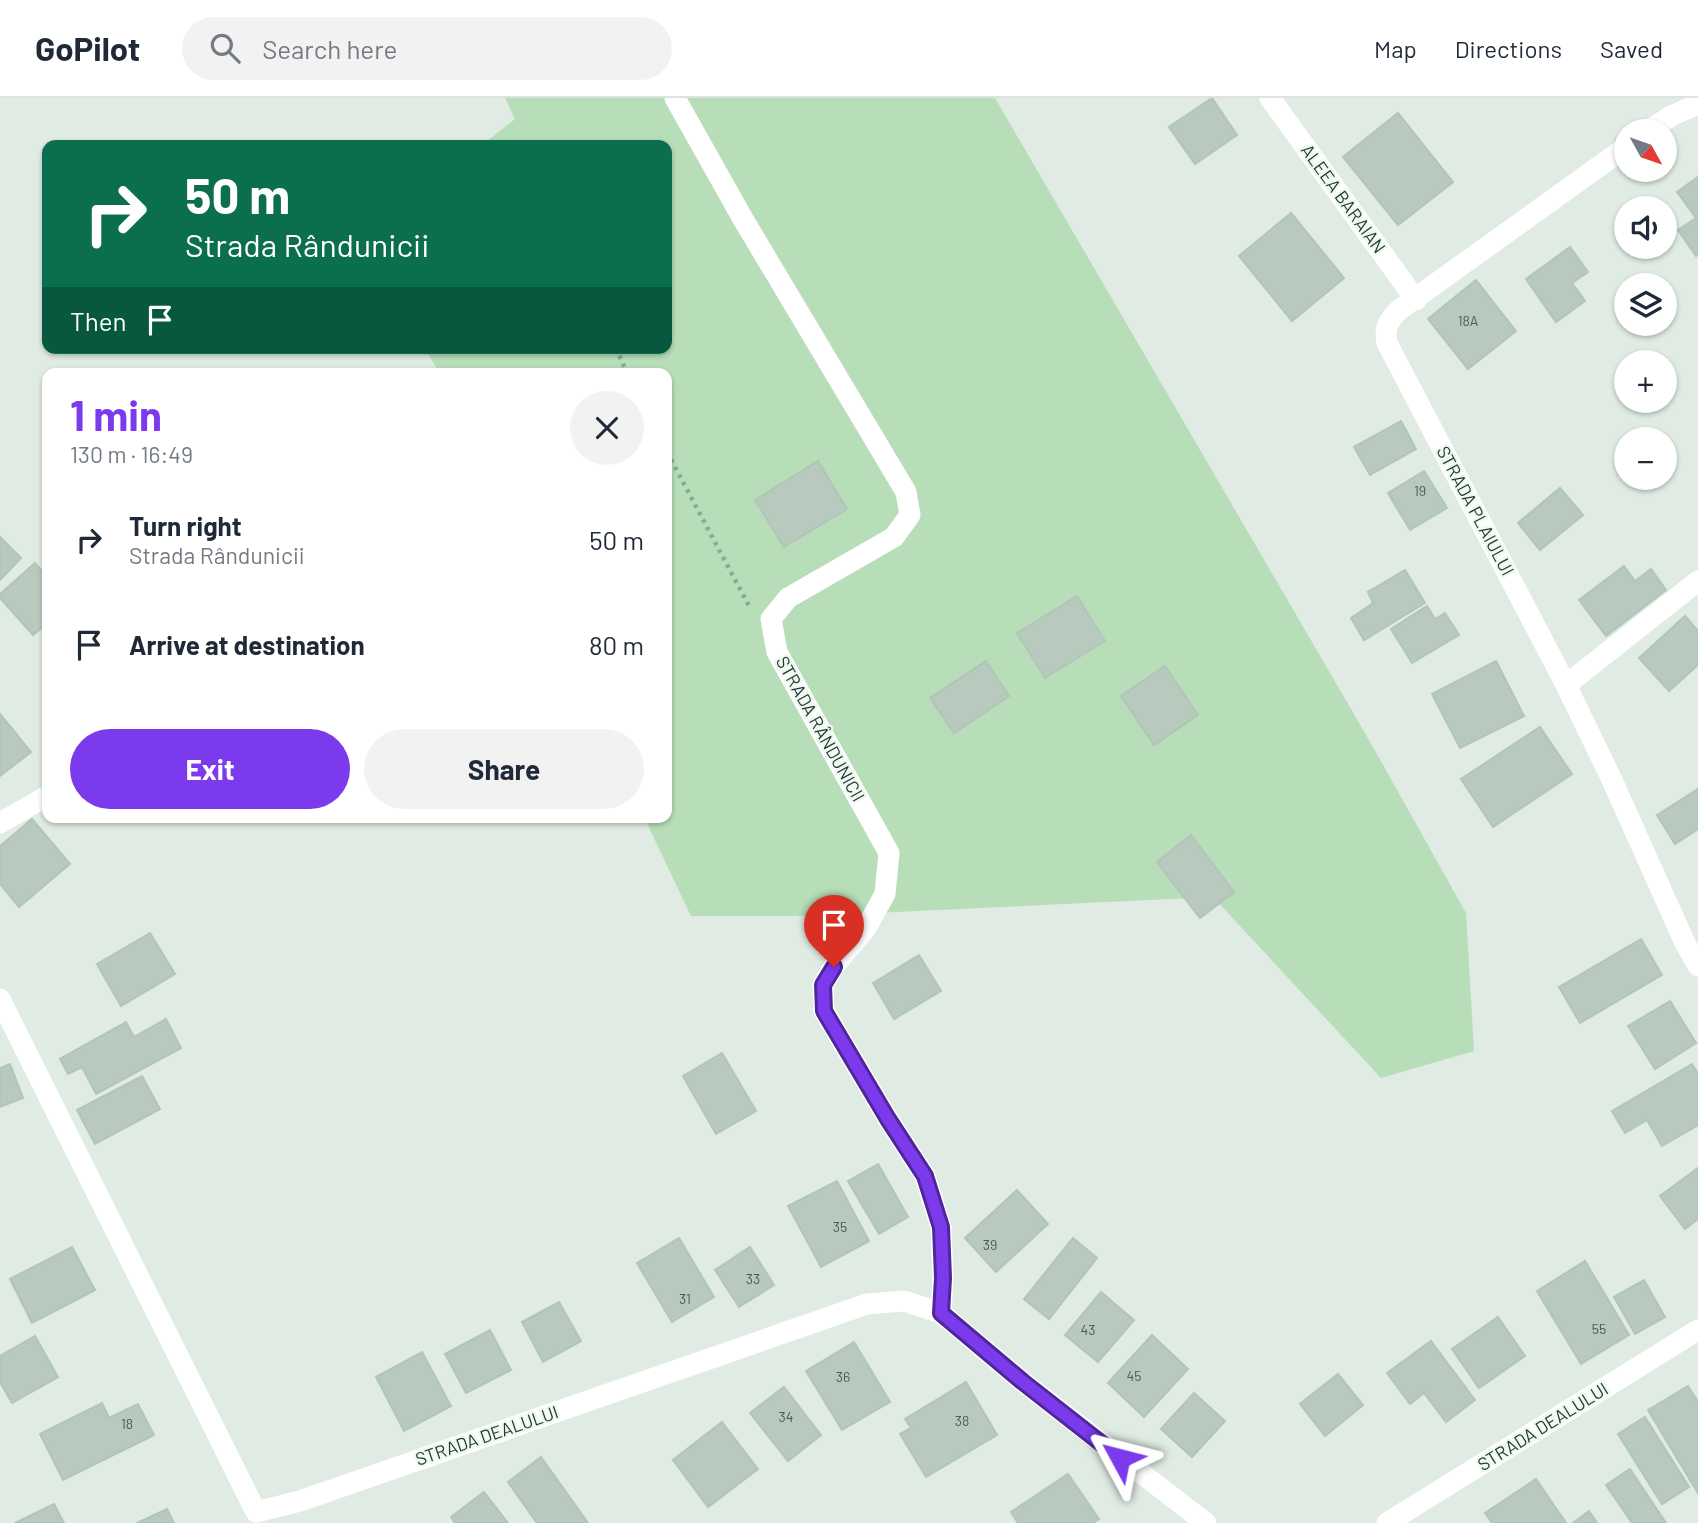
<!DOCTYPE html>
<meta charset="utf-8">
<style>
body{margin:0;font-family:Barlow,sans-serif;background:#f2f2f3;color:#1f2937;height:100vh;display:flex;flex-direction:column;font-size:26px;white-space:nowrap}
*{box-sizing:border-box;margin:0}
p{font-size:23px;color:#747a83}
.icon{flex:none;width:38px;height:38px;fill:none;stroke:currentColor;stroke-width:2;stroke-linecap:round;stroke-linejoin:round}
.map{position:relative;flex:1;overflow:hidden}
.drawer{position:absolute;left:42px;top:270px;width:630px;height:455px;display:flex;flex-direction:column;background:#fff;border-radius:14px;box-shadow:0 2px 5px #0004}
.drawer>*{flex:none}
.hud{position:absolute;left:42px;top:42px;width:630px;height:214px;border-radius:14px;box-shadow:0 2px 5px #0004;background:#0b6e4f;color:#fff;overflow:hidden}
.needle{width:46px;rotate:130deg}
.tools{position:absolute;left:1614px;top:21px;display:grid;gap:14px}
.tools a{display:grid;place-items:center;width:63px;height:63px;border-radius:50%;background:#fff;box-shadow:0 2px 5px #0004;font-size:35px}
.pin{position:absolute;display:grid;place-items:center;width:60px;height:60px;color:#fff;margin:-72px -30px;border-radius:50% 50% 50% 0;rotate:-45deg;box-shadow:0 0 7px #0007}
.pin .icon{rotate:45deg}
.me{position:absolute;width:77px;margin:-38px;rotate:308deg;stroke-linejoin:round;filter:drop-shadow(0 0 5px #0008)}
.turn{display:flex;align-items:center;gap:24px;height:147px;padding:0 28px;font-size:32px}
.turn .icon{width:91px;height:91px;stroke-width:2.5}
.turn b{display:block;font-size:49px;line-height:60px}
.then{display:flex;align-items:center;height:66px;padding:0 28px;background:#0003;gap:14px;font-size:26px}
.round{display:grid;place-items:center;flex:none;width:74px;height:74px;border-radius:37px;background:#f2f2f3}
.summary{display:flex;align-items:center;justify-content:space-between;height:119px;padding:0 28px}
h1{font-size:42px;font-weight:700;line-height:52px;color:#7c3aed}
.cta{display:flex;gap:14px;margin-top:auto;padding:14px 28px}
.cta a{flex:1;height:80px;border-radius:42px;background:#7c3aed;color:#fff;font-size:28px;font-weight:700;line-height:80px;text-align:center}
.cta a+a{background:#f2f2f3;color:#1f2937}
ul{padding:0;list-style:none}
li{display:flex;align-items:center;gap:21px;height:105px;padding:0 28px}
li div{flex:1}
li b{display:block;font-size:26px}
li em{font-style:normal}
header{display:flex;align-items:center;gap:42px;box-sizing:border-box;height:98px;padding:0 35px;background:#fff;border-bottom:2px solid #e0e1e3}
header strong{font-size:33px}
nav{display:flex;gap:38px;margin-inline-start:auto;font-size:24px}
.search{width:490px;height:63px;background:#f2f2f3;display:flex;align-items:center;gap:18px;box-sizing:border-box;padding:0 24px;border-radius:38px;color:#747a83;font-size:26px}
.map>svg:first-child{display:block}
.green{fill:#b7ddb9}
.building{fill:#b8c9be;stroke:#b2c5b9;stroke-width:2}
.lines{fill:none;stroke-linecap:round;stroke-linejoin:round}
.path{stroke:#7eb095;stroke-width:4.5;stroke-dasharray:3.5 5;stroke-linecap:butt}
.minor{stroke:#fff;stroke-width:21}
.route-casing{stroke:#51269a;stroke-width:18}
.route{stroke:#7c3aed;stroke-width:12}
.labels{text-anchor:middle;stroke-width:5;stroke-linejoin:round;paint-order:stroke}
.number-label{font-size:14px;fill:#465f52}
.street-label{font-size:18px;fill:#203c2e;stroke:#f0f8f2}
</style>
<header>
<strong>GoPilot</strong>
<div class="search"><svg class="icon" aria-label="search" viewBox="0 0 24 24"><circle cx="10" cy="10" r="6"/><path d="M15 15l6 6"/></svg>Search here</div>
<nav><a>Map</a><a>Directions</a><a>Saved</a></nav>
</header>
<div class="map">
<svg width="1698" height="1425" viewBox="0 0 1698 1425">
<rect width="100%" height="100%" fill="#dfebe3"/>
<path class="green" d="M505,0H995L1369,642L1466,815L1474,953L1381,980L1213,799L810,818H691L644,719H667V275H439L425,250H667V47H482L515,21Z"/>
<g class="building">
<path d="M1212,0L1237,37L1195,66L1169,29Z"/>
<path d="M1398,15L1453,84L1398,127L1343,59Z"/>
<path d="M1698,79V156L1696,158L1678,132L1696,120L1677,94Z"/>
<path d="M1291,115L1344,180L1292,223L1239,158Z"/>
<path d="M1570,149L1588,174L1572,185L1585,203L1556,224L1526,181Z"/>
<path d="M1476,182L1516,233L1468,271L1428,221Z"/>
<path d="M1401,323L1416,351L1370,377L1354,349Z"/>
<path d="M818,363L847,411L784,449L755,402Z"/>
<path d="M1424,373L1447,410L1410,432L1388,395Z"/>
<path d="M1560,390L1583,417L1540,452L1518,425Z"/>
<path d="M0,439L21,460L0,482Z"/>
<path d="M35,465L47,479V525L33,537L0,500V496Z"/>
<path d="M1624,468L1635,483L1651,471L1666,492L1606,538L1579,502Z"/>
<path d="M1405,472L1425,505L1364,542L1351,520L1373,505L1368,494Z"/>
<path d="M1077,498L1105,543L1045,580L1017,535Z"/>
<path d="M1427,508L1435,521L1445,515L1459,537L1412,565L1391,531Z"/>
<path d="M1685,518L1698,533V567L1669,593L1639,560Z"/>
<path d="M986,563L1009,598L954,635L930,600Z"/>
<path d="M1496,563L1524,618L1460,650L1432,596Z"/>
<path d="M1165,568L1198,617L1154,647L1121,598Z"/>
<path d="M0,616L31,654L0,678Z"/>
<path d="M1540,629L1572,676L1493,729L1461,681Z"/>
<path d="M1698,691V731L1675,746L1657,717Z"/>
<path d="M32,721L70,766L19,809L0,786V748Z"/>
<path d="M1191,737L1234,794L1200,820L1157,764Z"/>
<path d="M150,835L175,876L121,908L97,866Z"/>
<path d="M1641,841L1662,877L1580,925L1559,889Z"/>
<path d="M919,857L941,893L894,921L873,885Z"/>
<path d="M1670,903L1696,945L1655,971L1628,928Z"/>
<path d="M166,921L181,950L96,996L82,969L68,976L60,961L126,924L134,939Z"/>
<path d="M722,955L756,1013L716,1036L683,978Z"/>
<path d="M10,966L23,1000L0,1009V970Z"/>
<path d="M1692,966L1698,976V1027L1662,1048L1647,1022L1625,1035L1612,1013Z"/>
<path d="M142,978L160,1011L95,1046L77,1012Z"/>
<path d="M878,1066L908,1119L879,1136L848,1083Z"/>
<path d="M1698,1070V1121L1685,1131L1660,1098Z"/>
<path d="M837,1083L869,1143L821,1169L788,1108Z"/>
<path d="M1017,1092L1048,1126L996,1174L965,1140Z"/>
<path d="M679,1140L714,1199L672,1224L637,1165Z"/>
<path d="M1073,1140L1097,1160L1049,1221L1024,1201Z"/>
<path d="M72,1149L95,1192L32,1225L10,1181Z"/>
<path d="M750,1149L774,1187L739,1209L715,1172Z"/>
<path d="M1585,1163L1629,1237L1581,1266L1537,1193Z"/>
<path d="M1644,1182L1665,1219L1635,1236L1614,1199Z"/>
<path d="M1101,1194L1134,1222L1098,1264L1065,1237Z"/>
<path d="M559,1204L581,1243L543,1264L522,1224Z"/>
<path d="M1498,1219L1525,1258L1479,1290L1452,1251Z"/>
<path d="M490,1232L511,1272L466,1295L445,1256Z"/>
<path d="M1152,1237L1188,1271L1144,1319L1108,1285Z"/>
<path d="M35,1238L58,1279L12,1305L0,1284V1258Z"/>
<path d="M1431,1243L1475,1302L1446,1324L1424,1295L1410,1306L1387,1275Z"/>
<path d="M854,1244L890,1304L842,1332L806,1273Z"/>
<path d="M422,1254L451,1308L404,1333L376,1279Z"/>
<path d="M1338,1276L1363,1307L1325,1338L1300,1306Z"/>
<path d="M966,1284L997,1337L926,1379L900,1336L911,1330L905,1321Z"/>
<path d="M1688,1288L1698,1304V1395L1648,1312Z"/>
<path d="M784,1289L821,1337L788,1363L750,1315Z"/>
<path d="M1194,1295L1225,1323L1192,1359L1161,1331Z"/>
<path d="M102,1305L109,1320L138,1306L154,1337L63,1382L40,1336Z"/>
<path d="M1645,1319L1689,1389L1662,1406L1618,1336Z"/>
<path d="M722,1324L758,1371L708,1409L673,1362Z"/>
<path d="M541,1359L588,1425H537L508,1384Z"/>
<path d="M1630,1371L1666,1425H1632L1606,1387Z"/>
<path d="M1068,1376L1099,1421L1093,1425H1018L1011,1414Z"/>
<path d="M1536,1381L1566,1425H1492L1485,1415Z"/>
<path d="M484,1394L508,1425H455L451,1419Z"/>
<path d="M54,1406L64,1425H15Z"/>
<path d="M167,1411L174,1425H137Z"/>
<path d="M1589,1413L1597,1425H1573Z"/>
</g>
<g class="lines">
<g class="path">
<path d="M616,250L627,275"/>
<path d="M667,354L749,508"/>
</g>
<g class="minor">
<path d="M675,0L743,121L906,394L910,417L894,439L788,500L771,521L777,554L889,755L885,796L866,830L834,868L823,887L824,913L888,1021L925,1078L941,1129L943,1180L941,1215"/>
<path d="M1270,0L1416,202"/>
<path d="M1648,33L1671,18L1698,6"/>
<path d="M1626,49L1399,212C1388,223 1384,230 1387,245L1566,587L1612,682L1685,845L1698,868"/>
<path d="M1566,587L1698,483"/>
<path d="M0,725L47,698"/>
<path d="M0,901L256,1414L300,1403L867,1206L904,1203L941,1215L1023,1284L1206,1425"/>
<path d="M1387,1425L1698,1232"/>
</g>
</g>
<g class="lines">
<g class="route-casing">
<path id="route" d="M834,869L823,887L824,913L888,1021L925,1078L941,1129L943,1180L941,1215L1023,1284L1120,1360"/>
</g>
<use href="#route" class="route"/>
</g>
<g class="labels">
<g class="number-label">
<text x="1468" y="228">18A</text>
<text x="1420" y="398">19</text>
<text x="840" y="1134">35</text>
<text x="990" y="1152">39</text>
<text x="753" y="1186">33</text>
<text x="685" y="1206">31</text>
<text x="1599" y="1236">55</text>
<text x="1088" y="1237">43</text>
<text x="1134" y="1283">45</text>
<text x="843" y="1284">36</text>
<text x="786" y="1324">34</text>
<text x="962" y="1328">38</text>
<text x="127" y="1331">18</text>
</g>
<g class="street-label">
<text transform="translate(1343 101) rotate(54)" y="6">ALEEA BARAIAN</text>
<text transform="translate(1475 413) rotate(62)" y="6">STRADA PLAIULUI</text>
<text transform="translate(820 631) rotate(61)" y="6">STRADA RÂNDUNICII</text>
<text transform="translate(1543 1329) rotate(-32)" y="6">STRADA DEALULUI</text>
<text transform="translate(487 1338) rotate(-19)" y="6">STRADA DEALULUI</text>
</g>
</g>
</svg>
<div class="tools">
<a><svg class="needle" viewBox="-14 -14 28 28"><path d="M0-13l5 13h-10z" fill="#e53935"/><path d="M0 13l5-13h-10z" fill="#747a83"/></svg></a>
<a><svg class="icon" aria-label="sound" viewBox="0 0 24 24"><path d="M4 9h4l5-4v14l-5-4H4zM17 9q2 3 0 6"/></svg></a>
<a><svg class="icon" aria-label="layers" viewBox="0 0 24 24"><path d="M12 4l9 5-9 5-9-5zM3 14l9 5 9-5"/></svg></a>
<a>+</a>
<a>−</a>
</div>
<div class="pin" style="left:834px;top:869px;background:#d93025"><svg class="icon" aria-label="arrive" viewBox="0 0 24 24"><path d="M6 21V4h12l-3 4 3 4H6"/></svg></div>
<svg class="me" style="left:1120px;top:1360px" viewBox="-20 -20 40 40"><path d="M0-17L14 15 0 8-14 15z" fill="#7c3aed" stroke="#fff" stroke-width="4"/></svg>
<div class="hud">
<div class="turn"><svg class="icon" aria-label="right" viewBox="0 0 24 24"><path d="M7 20v-9h11M14 6l5 5-5 5"/></svg><div><b>50 m</b>Strada Rândunicii</div></div>
<div class="then">Then<svg class="icon" aria-label="arrive" viewBox="0 0 24 24"><path d="M6 21V4h12l-3 4 3 4H6"/></svg></div>
</div>
<section class="drawer">
<div class="summary"><div><h1>1 min</h1><p>130 m · 16:49</p></div><a class="round"><svg class="icon" aria-label="close" viewBox="0 0 24 24"><path d="M6 6l12 12M18 6L6 18"/></svg></a></div>
<ul>
<li><svg class="icon" aria-label="right" viewBox="0 0 24 24"><path d="M7 20v-9h11M14 6l5 5-5 5"/></svg><div><b>Turn right</b><p>Strada Rândunicii</p></div><em>50 m</em></li>
<li><svg class="icon" aria-label="arrive" viewBox="0 0 24 24"><path d="M6 21V4h12l-3 4 3 4H6"/></svg><div><b>Arrive at destination</b></div><em>80 m</em></li>
</ul>
<div class="cta"><a>Exit</a><a>Share</a></div>
</section>
</div>
